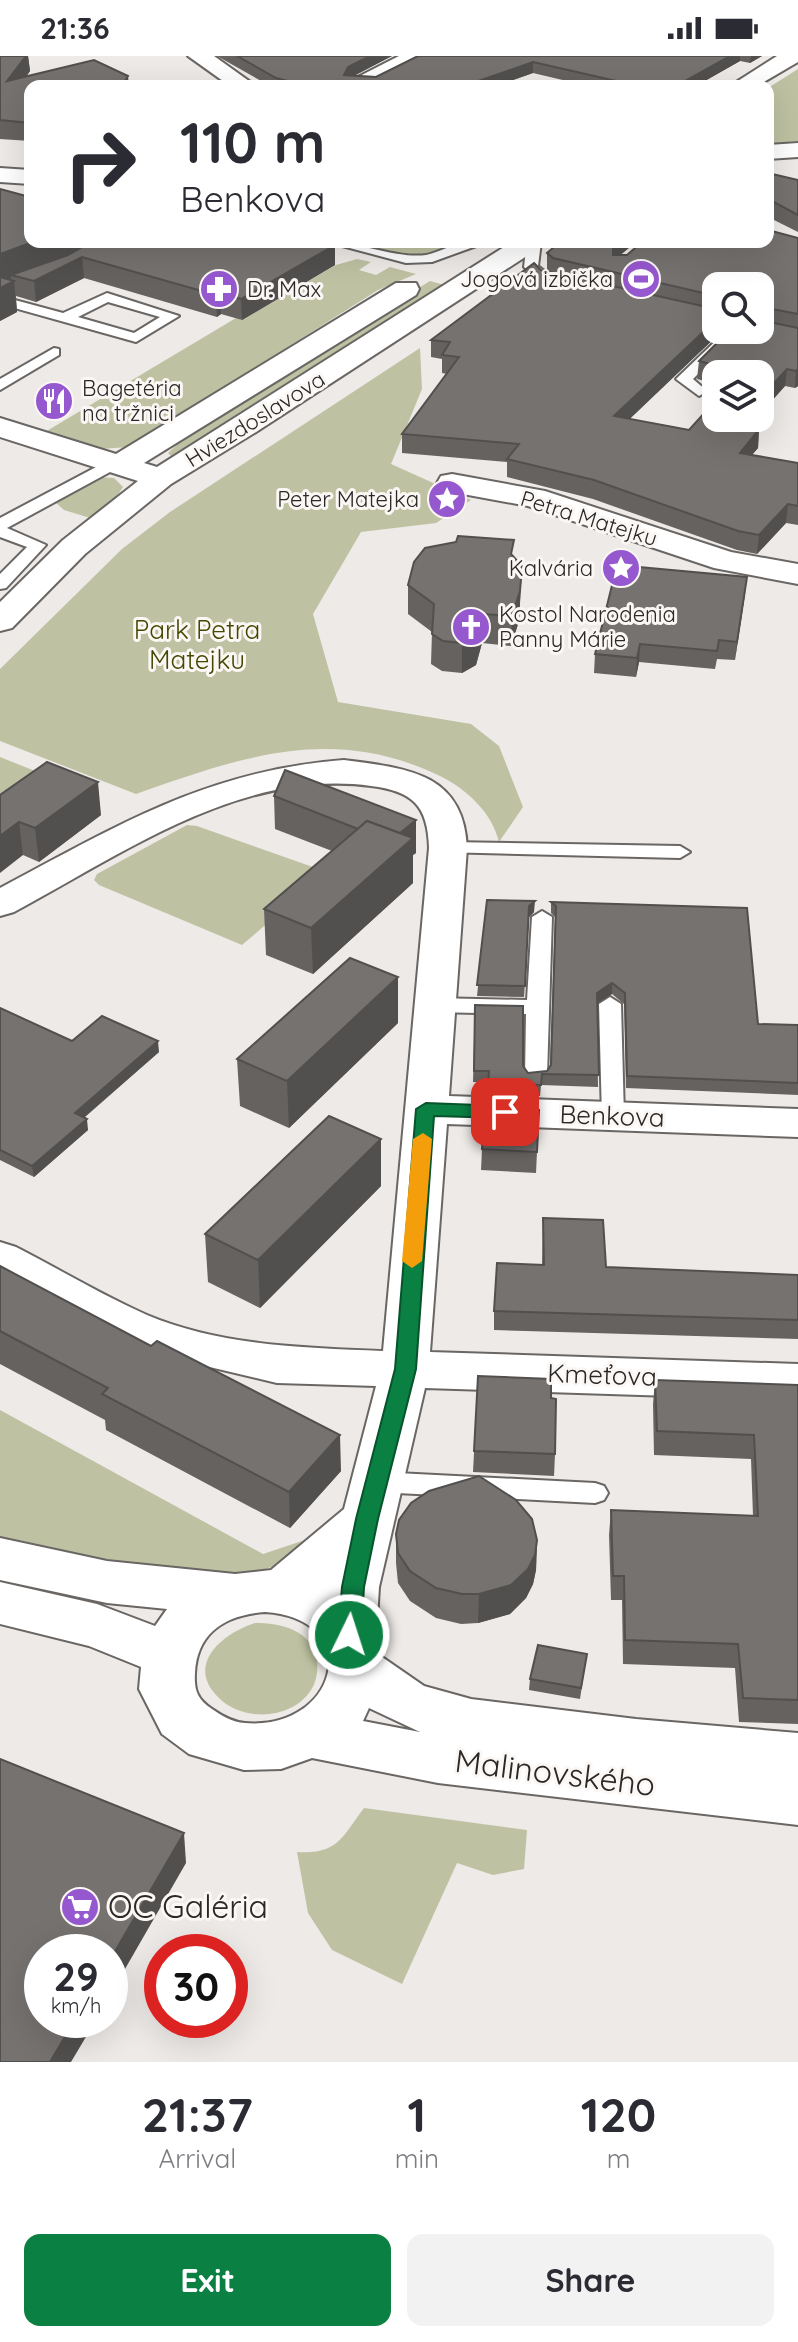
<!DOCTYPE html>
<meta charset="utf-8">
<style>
body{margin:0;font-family:Quicksand,sans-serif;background:#f2f2f3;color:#2b2b33;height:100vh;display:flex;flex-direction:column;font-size:30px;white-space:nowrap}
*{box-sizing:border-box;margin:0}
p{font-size:26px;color:#7c7c81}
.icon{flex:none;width:44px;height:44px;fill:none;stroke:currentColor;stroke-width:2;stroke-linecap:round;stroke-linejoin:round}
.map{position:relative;height:2006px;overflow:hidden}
.drawer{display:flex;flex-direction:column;background:#fff;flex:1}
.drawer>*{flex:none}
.top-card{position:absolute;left:24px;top:24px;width:750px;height:168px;border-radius:16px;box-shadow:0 8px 32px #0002;background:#fff;color:#2b2b33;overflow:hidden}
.fabs{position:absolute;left:702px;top:216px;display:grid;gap:16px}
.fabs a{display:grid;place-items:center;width:72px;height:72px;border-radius:16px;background:#fff;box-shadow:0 8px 32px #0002;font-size:40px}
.speed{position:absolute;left:24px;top:1878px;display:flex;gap:16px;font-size:40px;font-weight:700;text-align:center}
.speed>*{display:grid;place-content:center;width:104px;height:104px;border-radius:50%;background:#fff;box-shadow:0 8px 32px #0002;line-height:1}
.speed small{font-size:20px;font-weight:400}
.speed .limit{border:12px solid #d22;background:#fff;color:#111}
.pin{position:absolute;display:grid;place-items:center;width:68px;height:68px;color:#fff;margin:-34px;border-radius:16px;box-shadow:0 4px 12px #0006}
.me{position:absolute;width:88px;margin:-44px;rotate:4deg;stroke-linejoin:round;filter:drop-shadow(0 0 6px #0008)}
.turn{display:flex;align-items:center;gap:28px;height:168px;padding:0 24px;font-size:36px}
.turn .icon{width:104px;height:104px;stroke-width:2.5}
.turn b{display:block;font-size:56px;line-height:68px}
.eta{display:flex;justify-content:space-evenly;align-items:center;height:136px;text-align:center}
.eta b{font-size:48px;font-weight:700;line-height:56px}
.primary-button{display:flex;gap:16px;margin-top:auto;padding:16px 24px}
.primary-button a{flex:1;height:92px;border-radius:16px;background:#0b8043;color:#fff;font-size:32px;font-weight:700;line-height:92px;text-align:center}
.primary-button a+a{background:#f2f2f3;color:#2b2b33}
.status{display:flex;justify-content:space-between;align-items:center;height:56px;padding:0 40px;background:#fff;direction:ltr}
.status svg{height:22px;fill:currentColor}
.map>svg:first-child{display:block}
.green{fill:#bec2a2}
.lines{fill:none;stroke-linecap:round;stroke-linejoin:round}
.service-casing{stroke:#696664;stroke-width:4}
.minor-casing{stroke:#696664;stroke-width:4}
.service{fill:#fff;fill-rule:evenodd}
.minor{fill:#fff;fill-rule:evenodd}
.wall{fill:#656260}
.shaded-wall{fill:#52504e}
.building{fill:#757270;stroke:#52504e;stroke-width:2}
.route{fill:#0b8043;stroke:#07532c;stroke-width:2}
.slow{fill:#f59e0b}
.labels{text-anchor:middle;stroke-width:6;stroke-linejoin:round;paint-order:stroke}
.far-poi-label{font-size:22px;fill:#2a2928;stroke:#fbf7f5;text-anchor:end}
.far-street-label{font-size:22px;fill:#2a2928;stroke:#fbf7f5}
.park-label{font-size:26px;fill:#454900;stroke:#fbf7f5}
.street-label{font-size:26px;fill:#2a2928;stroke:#fbf7f5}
.near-street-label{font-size:32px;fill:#2a2928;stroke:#fbf7f5}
.near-poi-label{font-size:32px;fill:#2a2928;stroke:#fbf7f5;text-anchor:start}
</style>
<div class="status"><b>21:36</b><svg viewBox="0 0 49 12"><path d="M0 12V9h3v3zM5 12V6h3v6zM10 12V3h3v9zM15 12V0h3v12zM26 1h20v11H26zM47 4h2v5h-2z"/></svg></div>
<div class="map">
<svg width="798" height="2006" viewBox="0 0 798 2006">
<rect width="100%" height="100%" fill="#eeeae7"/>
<g class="green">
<path d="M798,13V85L768,88V32Z"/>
<path d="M386,186H456C428,203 407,201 376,192Z"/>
<path d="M357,203L371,206L359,214L376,219L390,211L416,218L378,234L129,391L100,393L45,376L236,262L242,264L336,209Z"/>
<path d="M430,225L448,230L182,401L171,400L168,397L201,366Z"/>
<path d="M420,292L422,333L391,408L471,444L436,467L361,476L313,558L338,646L471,668L499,690L523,751L499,786C492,756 466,733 440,720C332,668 241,701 136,738L0,685V613L122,493L170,456Z"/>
<path d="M97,421L114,422L123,431L114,445L90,462L64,454L55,446Z"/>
<path d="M0,701L45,719L0,742Z"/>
<path d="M187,769L197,770L327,816L242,889L99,829L94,824L97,818Z"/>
<path d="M0,1354L263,1498L308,1483L316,1484C291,1506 270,1514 238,1519L0,1497Z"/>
<path d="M255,1567C281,1567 312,1574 317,1604C318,1614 317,1625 311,1634C292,1664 243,1666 219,1642C184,1609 223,1577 255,1567Z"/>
<path d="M364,1752L527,1774L524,1813L493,1819L457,1807L402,1928L332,1894L308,1857L297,1796C339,1799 343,1779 364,1752Z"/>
</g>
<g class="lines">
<g class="service-casing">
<g id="service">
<path d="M327,186C360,186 397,203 426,199C442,196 465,180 479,189L432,206L406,207Z"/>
<path d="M527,186H541L538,210L556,224V230H546L524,211Z"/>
<path d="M107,237L179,260L136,286L0,248V240L63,257ZM108,246L160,261L134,277L78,261Z"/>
<path d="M727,274H742L693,323L707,335L699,340L676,323Z"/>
<path d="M54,292L59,293V299L0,334V323Z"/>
<path d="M120,404L126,406V412L110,416L7,472L46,489L6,532L0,533V518L27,491L0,481V462L98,410Z"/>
<path d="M448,786L680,790L690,796L680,802L441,796L438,792Z"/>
<path d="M542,855L552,861L547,1020L544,1025H528L525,1020L526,958L434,956L423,949L434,942L527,944L532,861Z"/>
<path d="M610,941L621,948L624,1061L621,1066H605L602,1061L599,948Z"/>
<path d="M377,1416L595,1427L604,1430L608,1437L604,1444L595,1447L377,1436L368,1433L364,1426L368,1419Z"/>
</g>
</g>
<g class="minor-casing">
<g id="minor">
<path d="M188,0H214L256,30H230Z"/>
<path d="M399,0H427L424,5L375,30H347L350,25Z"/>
<path d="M777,0H798V6L757,30H730Z"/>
<path d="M798,87V101L768,103V89Z"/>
<path d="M0,112L30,114V128L0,126Z"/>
<path d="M512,186H543L539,192L256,376L171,428L85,498L12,572L0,575V546L63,484L138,425L0,381V362L116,398L396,227H416L419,233L416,239L144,407L157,411Z"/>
<path d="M452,418L545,435L731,496L798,508V528L714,512L528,450L441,434L437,427L441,420Z"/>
<path d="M344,704C405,712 464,716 467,792L449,1040L798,1053V1081L447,1068L430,1296L798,1308V1344L425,1332L379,1531L376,1579L382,1601L424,1630L471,1643L636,1663L798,1677V1769L438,1727L312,1702L281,1713L244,1714L189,1698L162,1678L139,1633L141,1611L89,1590L0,1568V1526L97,1548L155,1570L167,1553L107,1547L0,1524V1482L107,1505L235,1518L271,1514L344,1453L376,1330L277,1327L180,1304L114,1283L0,1222V1186L16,1191C59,1213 102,1239 147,1259C221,1290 304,1292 383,1295L429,792C428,749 412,735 371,730C242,712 122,798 14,856L0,860V832C117,770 208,714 344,704ZM265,1556C367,1563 337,1675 245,1667C232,1666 222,1660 212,1653C197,1643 194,1634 195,1617C197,1576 226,1559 265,1556ZM369,1652L420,1676L363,1665Z"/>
</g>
</g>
<use href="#service" class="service"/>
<use href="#minor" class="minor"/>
</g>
<g class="wall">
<path d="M0,0H28L30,15L26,21L30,30V85L0,83Z"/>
<path d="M217,0H392L354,20L376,21L418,0H762L750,7L740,5L696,30H588L533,17L496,30H270Z"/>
<path d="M768,117L798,124V176L768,161Z"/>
<path d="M0,133L30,186L335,209L242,264L221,258L217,261L84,222L36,246L16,240L17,256L0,265Z"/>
<path d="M798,182V330L795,332L785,330L760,358V318H716V328L697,323L699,305L760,274V230H716V274H723L629,363L689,374L747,371L759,373L758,392L752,399L798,407V469L786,467L757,498L737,494L593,443L507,421V406L402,397V378L447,318L442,317V303L431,301V284L541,214L548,216L547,214V197L560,186H636L620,199H627Z"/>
<path d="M513,501L522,510L519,565L511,590L482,587L476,609L462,617L442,615L431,608L432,576L408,558V529Z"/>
<path d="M745,538L735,604L717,603L715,613L639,606L636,621L594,617L595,598Z"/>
<path d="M0,739L101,759L39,806L23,799Z"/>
<path d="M274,740L416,764V797L413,799V827L313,918L266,899L264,853L332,795L275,773Z"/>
<path d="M487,844L534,856L529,861L524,941L477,940Z"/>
<path d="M551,846L758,968L798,969V1039L626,1032L624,948L612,938L597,947L598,1031L541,1029L540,1040L487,1038L488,1027L473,1026L475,949L528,1017L547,1015L550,1009L555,861L551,857Z"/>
<path d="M0,952L72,985L159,996L84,1062L88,1074L34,1121L0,1104Z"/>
<path d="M398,967L289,1072L240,1050L237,1003Z"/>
<path d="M539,1054L536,1117L481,1114L482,1093Z"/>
<path d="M381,1130L260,1252L208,1226L205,1178Z"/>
<path d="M543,1162L606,1211L798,1219V1283L494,1274V1255L542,1209Z"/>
<path d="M0,1210L341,1415L290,1472L106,1374L105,1364L0,1308Z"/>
<path d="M478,1320L551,1342L555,1398L554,1420L473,1416Z"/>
<path d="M655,1324L798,1329V1668L739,1666L735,1612L623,1608L622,1544H611L609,1479L611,1454L753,1460L751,1403L654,1399L653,1348Z"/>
<path d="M396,1478L537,1484L536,1514L533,1528L526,1542L510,1558L478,1567L461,1568L436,1562L410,1545L398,1527L396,1507Z"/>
<path d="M587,1598L580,1643L529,1634L530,1623Z"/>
</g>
<g class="shaded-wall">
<path d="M26,0H28L30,15L9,43L7,25Z"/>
<path d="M370,0H392L349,22L344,19L348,11Z"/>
<path d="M730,0H740V5L696,30H676Z"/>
<path d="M751,0H762L750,7Z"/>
<path d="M533,6V17L496,30H464Z"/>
<path d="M128,20L129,30H122Z"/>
<path d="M33,186H95L57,208L11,219V225L0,229V198Z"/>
<path d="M617,186H636L612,206L613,189Z"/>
<path d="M335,189V209L242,264L241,243Z"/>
<path d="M82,201L84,222L36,246L34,225Z"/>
<path d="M14,225L17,256L0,265V232Z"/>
<path d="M220,237L221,258L217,261L216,239Z"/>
<path d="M716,264V274H723L613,379L614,360Z"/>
<path d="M787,313L785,330L760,358V342Z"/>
<path d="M798,313V330L795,332L796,315Z"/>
<path d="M741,362H756L732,388L734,369Z"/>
<path d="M759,373L758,392L738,415L740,397Z"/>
<path d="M788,448L786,467L757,498L759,479Z"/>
<path d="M522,510L519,565L511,590L512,560Z"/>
<path d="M747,521L745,538L735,604L737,586Z"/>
<path d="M483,558L482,587L476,609L462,617V587Z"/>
<path d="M640,588L639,606L636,621L637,602Z"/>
<path d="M98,726L101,759L39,806L35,772Z"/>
<path d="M416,764V797L413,799V827L313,918L311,872L391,785Z"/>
<path d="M19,766L23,799L0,817V780Z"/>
<path d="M535,845L534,856L529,861L524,941L529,850Z"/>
<path d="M398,921V967L289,1072L287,1025Z"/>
<path d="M612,927V938L596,948L597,937Z"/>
<path d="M158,985L159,996L76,1068L75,1057Z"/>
<path d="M87,1063L88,1074L34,1121L32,1110Z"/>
<path d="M381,1083V1130L260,1252L258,1204Z"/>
<path d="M340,1379L341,1415L290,1472L289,1436Z"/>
<path d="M537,1484L536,1514L533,1528L526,1542L510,1558L478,1567L479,1538Z"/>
<path d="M184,1777L186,1807L110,1939V1904Z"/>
<path d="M75,1964H96L71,2006H50Z"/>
</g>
<g class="building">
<path d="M0,0H26L7,25L94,4L128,20L122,30H30V67L0,64Z"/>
<path d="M237,0H370L348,11L344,19L376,21L418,0H730L676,30H638L533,6L464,30H307L276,22Z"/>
<path d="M768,117L798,124V159L768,143Z"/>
<path d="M0,133L30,141V186H33L0,198Z"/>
<path d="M768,174L798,182V258L762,251L760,252V230H716V240L553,202L547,197L560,186H617L613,189V199H627L642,186H768Z"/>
<path d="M91,186H326L335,189L241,243L220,237L216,239L82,201L34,225L11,219L68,199Z"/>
<path d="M534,207L541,214L716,253V264L614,360L689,374L716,344V362H741L734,369L759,373L740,397L798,407V450L788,448L759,479L738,475L594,424L507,403L519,388L402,378L459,301L442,299L450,286L431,284Z"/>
<path d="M0,221L14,225L0,232Z"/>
<path d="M760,264L798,272V313L796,315L787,313L760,342V318H740L741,316L699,305L730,274H760Z"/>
<path d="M458,480L514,484L511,498L522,510L520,535L512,560L483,558L477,579L462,587L443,585L432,578L434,548L408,529L414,506L425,492L456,486Z"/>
<path d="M617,509L747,521L737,586L719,584L717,595L640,588L637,602L595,598Z"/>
<path d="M47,706L98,726L35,772L19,766L0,780V739Z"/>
<path d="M285,714L416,764L400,777L367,765L358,773L274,740Z"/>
<path d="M367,765L413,782L311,872L264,853Z"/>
<path d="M487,844L535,845L529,850L525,930L477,929Z"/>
<path d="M551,846L747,852L758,968L798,969V1027L627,1020L625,937L612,927L597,937L599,1019L542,1018L541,1029L488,1027L489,1015H474L475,949L523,950V1010L528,1017L547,1015L551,1009L556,850Z"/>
<path d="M350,902L398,921L287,1025L237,1003Z"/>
<path d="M0,952L72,985L102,960L158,985L75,1057L87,1063L32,1110L0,1094Z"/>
<path d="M485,1052L539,1054L537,1096L482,1093Z"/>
<path d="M329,1060L381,1083L258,1204L205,1178Z"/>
<path d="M543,1162L603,1164L606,1211L798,1219V1264L494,1255L497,1207L544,1209Z"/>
<path d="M0,1210L151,1290L157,1285L340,1379L289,1436L102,1338L108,1332L0,1275Z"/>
<path d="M478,1320L551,1323V1342L556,1343L555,1398L474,1395Z"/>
<path d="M655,1324L798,1329V1644L743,1642L738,1588L625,1584L624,1520H613L611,1454L758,1460L754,1379L657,1375Z"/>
<path d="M479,1420L516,1444L532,1463L537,1484L535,1499L528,1513L511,1529L479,1538H462L436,1532L410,1515L398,1497L396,1478L399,1464L411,1447L429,1435Z"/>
<path d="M538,1589L587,1598L581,1632L530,1623Z"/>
<path d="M0,1703L184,1777L110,1904V1896H42V1964H75L50,2006H0Z"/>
</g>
<path class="route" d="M426,1047L505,1050L514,1056L505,1062L434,1060L416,1313L378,1463L364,1531L361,1579L358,1586L349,1589L341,1586L338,1579L342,1531L356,1463L395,1313L416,1053Z"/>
<path class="slow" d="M423,1077L432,1083L422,1205L412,1212L402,1205L413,1083Z"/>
<defs>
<g id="stadium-disc" transform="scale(2)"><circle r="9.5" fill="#9658cf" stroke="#fbf7f5"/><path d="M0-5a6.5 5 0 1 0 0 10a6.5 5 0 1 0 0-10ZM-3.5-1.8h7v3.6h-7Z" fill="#fff"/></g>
<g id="pharmacy-disc" transform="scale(2)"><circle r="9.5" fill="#9658cf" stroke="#fbf7f5"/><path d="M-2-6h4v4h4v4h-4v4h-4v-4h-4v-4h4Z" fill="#fff"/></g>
<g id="restaurant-disc" transform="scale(2)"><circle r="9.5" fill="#9658cf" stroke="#fbf7f5"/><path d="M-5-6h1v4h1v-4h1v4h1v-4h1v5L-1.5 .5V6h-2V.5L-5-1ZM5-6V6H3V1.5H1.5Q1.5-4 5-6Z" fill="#fff"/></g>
<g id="sight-disc" transform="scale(2)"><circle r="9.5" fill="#9658cf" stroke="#fbf7f5"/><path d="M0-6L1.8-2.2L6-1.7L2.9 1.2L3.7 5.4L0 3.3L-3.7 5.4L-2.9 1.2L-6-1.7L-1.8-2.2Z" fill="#fff"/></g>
<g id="church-disc" transform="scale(2)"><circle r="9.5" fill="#9658cf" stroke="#fbf7f5"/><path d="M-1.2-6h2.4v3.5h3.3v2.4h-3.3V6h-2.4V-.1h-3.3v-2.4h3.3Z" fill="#fff"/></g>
<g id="supermarket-disc" transform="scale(2)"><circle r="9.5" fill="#9658cf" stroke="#fbf7f5"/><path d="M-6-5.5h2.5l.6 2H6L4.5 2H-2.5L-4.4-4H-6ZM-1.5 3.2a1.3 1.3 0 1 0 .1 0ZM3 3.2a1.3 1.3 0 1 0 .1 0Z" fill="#fff"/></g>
</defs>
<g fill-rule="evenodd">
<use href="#stadium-disc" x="641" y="223"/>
<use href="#pharmacy-disc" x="219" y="233"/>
<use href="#restaurant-disc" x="54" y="345"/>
<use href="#sight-disc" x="447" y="443"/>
<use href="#sight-disc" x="621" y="512"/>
<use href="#church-disc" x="471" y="571"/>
<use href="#supermarket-disc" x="80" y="1851"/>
</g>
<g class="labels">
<g class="far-poi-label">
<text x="613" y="231">Jogová izbička</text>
<text x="247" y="241" text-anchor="start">Dr. Max</text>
<text x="82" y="340" text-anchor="start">Bagetéria<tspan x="82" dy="25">na tržnici</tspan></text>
<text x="419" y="451">Peter Matejka</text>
<text x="593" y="520">Kalvária</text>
<text x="499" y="566" text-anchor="start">Kostol Narodenia<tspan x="499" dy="25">Panny Márie</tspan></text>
</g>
<g class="far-street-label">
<text transform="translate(255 363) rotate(-32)" y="8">Hviezdoslavova</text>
<text transform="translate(589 462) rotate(17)" y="8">Petra Matejku</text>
</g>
<g class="park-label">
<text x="197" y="583">Park Petra<tspan x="197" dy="30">Matejku</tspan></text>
</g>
<g class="street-label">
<text transform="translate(612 1060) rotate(2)" y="9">Benkova</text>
<text transform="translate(602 1319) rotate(2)" y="9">Kmeťova</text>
</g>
<g class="near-street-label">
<text transform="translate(555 1717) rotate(7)" y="11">Malinovského</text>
</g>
<g class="near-poi-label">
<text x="108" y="1862">OC Galéria</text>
</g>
</g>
</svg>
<div class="fabs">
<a><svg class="icon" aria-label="search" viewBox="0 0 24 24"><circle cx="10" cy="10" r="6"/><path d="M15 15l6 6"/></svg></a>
<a><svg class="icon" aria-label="layers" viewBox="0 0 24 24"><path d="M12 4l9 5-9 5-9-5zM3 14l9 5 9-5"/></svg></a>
</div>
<div class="speed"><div>29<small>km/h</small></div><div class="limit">30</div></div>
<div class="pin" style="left:505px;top:1056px;background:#d93025"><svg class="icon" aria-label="arrive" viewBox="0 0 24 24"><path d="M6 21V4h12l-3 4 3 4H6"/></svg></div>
<svg class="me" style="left:349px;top:1579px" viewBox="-20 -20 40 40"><circle r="17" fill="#0b8043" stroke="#fff" stroke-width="3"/><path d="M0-11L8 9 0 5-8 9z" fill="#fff"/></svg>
<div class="top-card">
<div class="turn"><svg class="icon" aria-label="right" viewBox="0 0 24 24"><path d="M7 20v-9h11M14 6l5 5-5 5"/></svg><div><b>110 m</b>Benkova</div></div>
</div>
</div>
<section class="drawer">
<div class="eta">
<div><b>21:37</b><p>Arrival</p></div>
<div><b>1</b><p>min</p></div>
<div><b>120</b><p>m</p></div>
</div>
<div class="primary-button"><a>Exit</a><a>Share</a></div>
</section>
